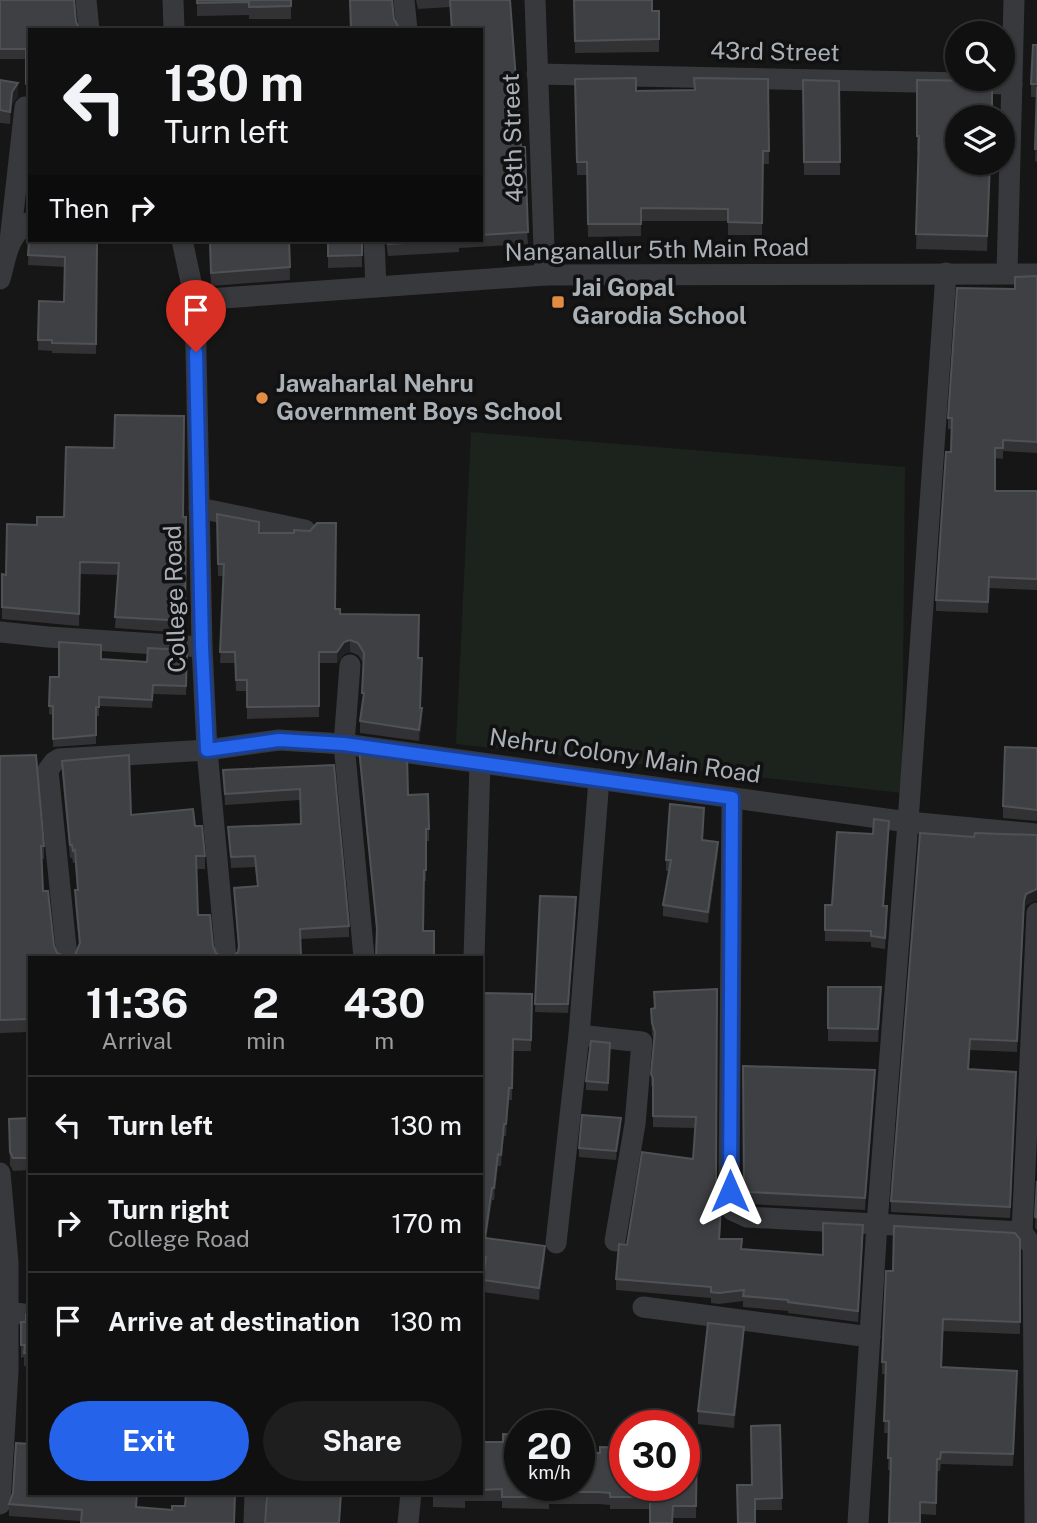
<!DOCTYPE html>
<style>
body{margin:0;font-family:"Public Sans",sans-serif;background:#1e1e1f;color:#f1f3f6;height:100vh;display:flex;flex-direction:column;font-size:26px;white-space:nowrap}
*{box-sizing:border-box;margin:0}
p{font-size:23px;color:#9c9d9f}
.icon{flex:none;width:38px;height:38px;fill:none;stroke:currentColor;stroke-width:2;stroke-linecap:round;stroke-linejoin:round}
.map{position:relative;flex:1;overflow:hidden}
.side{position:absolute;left:28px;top:956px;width:455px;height:539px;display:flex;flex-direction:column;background:#101011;border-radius:0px;box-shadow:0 2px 5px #0004,0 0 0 2px #303031}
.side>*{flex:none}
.guide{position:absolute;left:28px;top:28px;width:455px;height:214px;border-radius:0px;box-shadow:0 2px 5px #0004,0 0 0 2px #303031;background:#101011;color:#f1f3f6;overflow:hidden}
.buttons{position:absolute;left:945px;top:21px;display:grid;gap:14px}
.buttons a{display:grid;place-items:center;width:70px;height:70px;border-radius:50%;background:#101011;box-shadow:0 2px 5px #0004,0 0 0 2px #303031;font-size:35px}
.speed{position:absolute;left:504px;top:1410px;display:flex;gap:14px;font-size:35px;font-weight:700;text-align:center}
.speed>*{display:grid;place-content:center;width:91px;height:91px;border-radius:50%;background:#101011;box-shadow:0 2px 5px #0004,0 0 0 2px #303031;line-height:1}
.speed small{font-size:18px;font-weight:400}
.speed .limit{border:10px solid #d22;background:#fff;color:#111}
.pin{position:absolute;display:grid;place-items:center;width:60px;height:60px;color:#fff;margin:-72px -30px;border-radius:50% 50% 50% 0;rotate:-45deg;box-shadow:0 0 7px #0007}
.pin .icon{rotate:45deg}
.me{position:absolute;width:77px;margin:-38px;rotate:0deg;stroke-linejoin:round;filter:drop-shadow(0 0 5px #0008)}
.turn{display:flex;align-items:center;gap:24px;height:147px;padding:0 21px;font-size:32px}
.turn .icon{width:91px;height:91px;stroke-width:2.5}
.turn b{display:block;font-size:49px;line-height:60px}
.then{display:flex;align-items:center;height:66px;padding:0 21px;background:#0003;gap:14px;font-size:26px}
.eta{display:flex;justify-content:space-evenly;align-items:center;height:119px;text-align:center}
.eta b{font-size:42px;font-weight:700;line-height:49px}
.cta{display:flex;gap:14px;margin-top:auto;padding:14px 21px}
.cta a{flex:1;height:80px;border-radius:42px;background:#2563eb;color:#fff;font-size:28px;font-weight:700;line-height:80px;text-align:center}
.cta a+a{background:#1e1e1f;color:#f1f3f6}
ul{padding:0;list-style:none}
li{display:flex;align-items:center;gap:21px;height:98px;padding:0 21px;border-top:2px solid #303031}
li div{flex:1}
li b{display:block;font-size:26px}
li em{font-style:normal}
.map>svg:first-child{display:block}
.green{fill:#1c221c}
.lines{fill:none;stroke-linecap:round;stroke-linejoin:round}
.minor{stroke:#37393c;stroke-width:21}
.wall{fill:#323235}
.shaded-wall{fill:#212123}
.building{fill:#3f4043;stroke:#4f5255;stroke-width:2}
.route-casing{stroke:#184099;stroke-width:18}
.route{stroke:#2563eb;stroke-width:12}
.poi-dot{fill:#e28b42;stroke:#111112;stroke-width:2.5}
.labels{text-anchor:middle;stroke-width:7;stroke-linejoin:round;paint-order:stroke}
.street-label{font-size:24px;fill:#a9b0b6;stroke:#111112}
.poi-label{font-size:24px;font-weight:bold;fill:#a9b0b6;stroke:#111112;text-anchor:start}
</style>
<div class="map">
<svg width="1037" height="1523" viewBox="0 0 1037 1523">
<rect width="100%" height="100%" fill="#161617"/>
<path class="green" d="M471,432L905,467L902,793L456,744Z"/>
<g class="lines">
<g class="minor">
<path d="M86,0L89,30"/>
<path d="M173,0L174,30"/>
<path d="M404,0L407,30"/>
<path d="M535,0L545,275"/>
<path d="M537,74L1012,84"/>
<path d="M182,240L195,300L202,647L207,750L226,957"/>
<path d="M374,240L376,287"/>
<path d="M10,241L25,107"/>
<path d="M1007,273L1014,0"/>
<path d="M0,279C7,255 7,235 30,222"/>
<path d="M195,300L545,275L1037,274"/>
<path d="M199,508L305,530"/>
<path d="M0,632L48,637L202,647"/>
<path d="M350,665L344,744L364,957"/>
<path d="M732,798L729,1190L732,1210L747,1217L1022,1232L1033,1247H1037"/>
<path d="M67,957L48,770L54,762L59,759L207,750L279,740L344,744L908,822L1037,834"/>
<path d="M474,957L480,763"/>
<path d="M579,1035L642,1042L635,1124L615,1241"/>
<path d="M0,1173L8,1262V1371L0,1504"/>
<path d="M1022,1232L1037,913"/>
<path d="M556,1243L579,1035L599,779"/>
<path d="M1033,1247L1035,1523"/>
<path d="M643,1307L870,1337"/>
<path d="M8,1312L30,1315"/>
<path d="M254,1523L255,1493"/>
<path d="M408,1523L411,1493"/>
<path d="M858,1523L877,1224L908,822L946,273"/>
</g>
</g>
<g class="wall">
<path d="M0,0L30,30V96L26,94V59H0Z"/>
<path d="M197,0H291V19H249V15L197,16Z"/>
<path d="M416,0H510L528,244L459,248V252L388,256L386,240H481V30H451L450,7L418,9Z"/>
<path d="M574,0L652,11H659V52L575,53Z"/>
<path d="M1037,45V162L1035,161L1037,97H1031V84Z"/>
<path d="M575,79L636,91L695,90L768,79L769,164H763L762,235H728V221H641V236L588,237L587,175H577Z"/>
<path d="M0,80L18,96L12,105L10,124L0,123Z"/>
<path d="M803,80L839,81L840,175H804Z"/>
<path d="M917,80L957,117L990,163L987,251L916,249L919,151H917Z"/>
<path d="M30,172V210H27Z"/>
<path d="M29,229L97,240L96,354L52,353V351L38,350L39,301L64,302L65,267L28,265Z"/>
<path d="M209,240H289L290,280L211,286Z"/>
<path d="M328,240H362V267L328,268Z"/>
<path d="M1037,276V453L1003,451V459L995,458V491H1037V590L989,588L988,613L936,611V600L951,452L952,429H948V418L1015,289Z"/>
<path d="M217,514L259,533L340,614L418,658L422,670L420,708L422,720L419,741L360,733V721L363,704L364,664L358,655L350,652L344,654L337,663H319V717L247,719V691H236L235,663H220L224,576H218Z"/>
<path d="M186,517L185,633L115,628L118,575L80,574L79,626L2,619V574L6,575L37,525Z"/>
<path d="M187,650L186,695L153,694L152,708L99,706V716H96V744L53,747V715L49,714L50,677H59L101,659L147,662Z"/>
<path d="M359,748L408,795L429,829V841H426V881H424L423,931L377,939L359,759Z"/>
<path d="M1037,748V821L1003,818V806Z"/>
<path d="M0,756L44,846V859H41L30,957V1032L0,1033Z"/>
<path d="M62,761L131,815L195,826L205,856V869H196L198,915L216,953L75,955L79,946L75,902V890H77L75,863H73L72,858H70L62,774Z"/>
<path d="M334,765L349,926V937L300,939L238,952V949L234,888L257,886L255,867L231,868L228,827L300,824V800L225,805L223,770Z"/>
<path d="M704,818L703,840L718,853L708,923L663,916V905L669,871H666V860Z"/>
<path d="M889,833L884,906L887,917L885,949L871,947V942L825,941V905H832L873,834Z"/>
<path d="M1037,835V900L1026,905L1024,912L1017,1052L970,1050L969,1069L1016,1083L1010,1218L891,1212V1201L974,837Z"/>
<path d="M540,896L576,906L568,1013L535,1012Z"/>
<path d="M828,987L881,1000L878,1042L828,1041Z"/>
<path d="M654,992L716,1179L721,1218L720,1239L742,1249L823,1255L863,1236L858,1322L788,1313V1311L743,1307V1301L719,1304L711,1303V1298L616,1290V1279L627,1245L693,1159L695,1128L653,1127V1089L651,1085V1074L654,1041L652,1034L651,1009L654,1008Z"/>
<path d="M481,993L532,994L531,1051H513L512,1100H509L506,1136H504L501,1166H498L494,1200H492L486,1238L545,1258L539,1300L483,1292L484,1268H481Z"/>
<path d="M610,1052L608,1091L586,1090V1081Z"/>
<path d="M743,1066L875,1082L865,1210L750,1204L744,1201Z"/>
<path d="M30,1118V1170L13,1171L10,1165L9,1119Z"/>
<path d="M621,1127L616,1160L579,1157V1148Z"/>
<path d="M1037,1181V1230L1035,1228Z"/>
<path d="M1020,1239V1334L943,1331L942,1367L1017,1383L1013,1466L941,1464L940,1471H937L936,1515L920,1514L891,1470H888L889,1433H884L886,1374H882V1362L893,1271Z"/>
<path d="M30,1262V1302L28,1301Z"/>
<path d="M30,1315V1366H24V1357L21,1358V1322H26Z"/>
<path d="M744,1340L734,1428L698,1424V1411Z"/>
<path d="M780,1425L782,1510H755L752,1485Z"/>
<path d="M697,1439L696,1518H673L650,1509H610V1505L599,1504H549V1509L502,1508V1501H465V1508L433,1507V1493H481V1442L520,1486H625Z"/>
<path d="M9,1504L137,1507L81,1521L9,1516Z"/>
</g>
<g class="shaded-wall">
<path d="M18,83V96L12,105L10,124V112L12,92Z"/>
<path d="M350,640V652L344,654L337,663V652L344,642Z"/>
<path d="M422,708V720L419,741V730Z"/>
<path d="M889,821V833L883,917V906Z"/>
<path d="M718,842V853L708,923V912Z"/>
<path d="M1037,889V900L1026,905L1024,912L1017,1052L1024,901L1026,894Z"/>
<path d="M576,897V906L568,1013V1004Z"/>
<path d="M881,987V1000L878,1042V1029Z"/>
<path d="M875,1070V1082L865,1210V1198Z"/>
<path d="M509,1088V1100L506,1136V1124Z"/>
<path d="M621,1118V1127L616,1160V1151Z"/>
<path d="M504,1124V1136L501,1166V1155Z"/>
<path d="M498,1154V1166L494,1200V1188Z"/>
<path d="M492,1188V1200L485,1250V1238Z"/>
<path d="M863,1225V1236L858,1322V1311Z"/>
<path d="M545,1246V1258L539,1300V1288Z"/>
<path d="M744,1327V1340L734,1428V1415Z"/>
</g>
<g class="building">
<path d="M0,0H74L76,22L79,28L81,30H30V86L26,84V49H0Z"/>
<path d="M197,0H291V6L249,7V2L197,3Z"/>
<path d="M350,0H392L394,19L400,30H351Z"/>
<path d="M450,0H510L521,147H525L528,232L481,235V30H452Z"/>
<path d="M574,0H652V11H659V39L575,41Z"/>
<path d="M1033,45H1037V84H1031Z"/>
<path d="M636,78V91L695,90L694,78L768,79L769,151H763L762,223L728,222V209L641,208V224H588L587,162H577L575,79Z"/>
<path d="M0,80L18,83L12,92L10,112L0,110Z"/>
<path d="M803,80L839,81L840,162H804Z"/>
<path d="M917,80L992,81V117H957V163H990L987,236L916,234L919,136H917Z"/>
<path d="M1037,87V149H1035Z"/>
<path d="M30,172V200H27Z"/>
<path d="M30,228V240H97L96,344L52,343V340H38L39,301L64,302L65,257L28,255Z"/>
<path d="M210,240H289L290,267L211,273Z"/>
<path d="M328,240H362V255L328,256Z"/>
<path d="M387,240H459L388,244Z"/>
<path d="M1037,276V442L1003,440V448H995V491H1037V579L989,577L988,602L936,600L946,452H951L952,418H948L957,288L1015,289V277Z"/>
<path d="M115,415L184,416L183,517H186L185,621L115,617L119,563L80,562L79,614L2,607V574L6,575L7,524L37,525V517H64L66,447L114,448Z"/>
<path d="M217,514L259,522V533H294V530L310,531L317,523H336L335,609H340V614L419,615L418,658H422L420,708H422L419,730L360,721L364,693H362L364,653L358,643L350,640L344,642L337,652H319V706L247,707V680H236L235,652H220L224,564H218Z"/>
<path d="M59,642L101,645V659L147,662L148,648L187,650L186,686L153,685L152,700L99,697V707H96V735L53,739V706H49L50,677H59Z"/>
<path d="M1005,747L1037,748V810L1003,806Z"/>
<path d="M359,748L407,754L408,795L428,794L429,829H426V870H424L423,931H434V957H376L377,928Z"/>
<path d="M36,755L44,846H41L43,891H48L54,946L57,953L67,957H30V1019L0,1020V756Z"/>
<path d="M129,755L131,815L193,809L195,826H202L205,856H196L198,915H210L213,946L216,953L222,957H68L75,955L80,943L75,890H78L75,850L73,851L72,845H70L62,761Z"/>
<path d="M334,765L349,926L300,929L301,957H232L238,952L239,946L234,888L258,886L255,856L231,857L228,827L301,824L300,789L225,794L223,770Z"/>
<path d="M670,804L704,808L702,840L718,842L708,912L663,905L671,860H666Z"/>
<path d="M874,819L889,821L883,906H887L885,938L871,936V931L825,930V905H832L837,832L873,834Z"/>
<path d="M920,833L974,837L975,833L1037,835V889L1026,894L1024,901L1017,1041L970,1039L968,1069L1016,1072L1010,1207L891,1201Z"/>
<path d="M540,896L576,897L568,1004H535Z"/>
<path d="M828,987H881L878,1029L828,1028Z"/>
<path d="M717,989L716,1179L721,1207L719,1239H742L741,1249L823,1255V1223L863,1225L858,1311L788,1302V1300L743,1296L744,1290L719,1293L711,1292V1287L616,1279L619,1244L627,1245L642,1152L693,1159L696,1117L653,1116V1078L651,1074L655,1032L652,1023L651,1009L655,1008L654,992Z"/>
<path d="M481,993L532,994L531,1040L513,1039L512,1088H509L506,1124H504L501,1155L498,1154L494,1188H492L485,1238L545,1246L539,1288L483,1280L486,1257L481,1256Z"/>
<path d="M591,1041L610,1043L608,1083L586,1081Z"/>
<path d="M743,1066L875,1070L865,1198L750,1192L744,1189Z"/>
<path d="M582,1115L621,1118L616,1151L579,1148Z"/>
<path d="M30,1118V1158H13L10,1152L9,1119Z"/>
<path d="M1037,1181V1218L1035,1217Z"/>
<path d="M894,1226L1015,1233L1020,1239V1322L943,1319L941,1367L1017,1371L1013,1454L941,1452L940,1459H937L936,1503L920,1502V1523H889L891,1458H888L889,1421H884L886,1362H882L886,1271H893Z"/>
<path d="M30,1262V1290L28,1289Z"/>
<path d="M26,1315H30V1354L24,1353L25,1345H21V1322H26Z"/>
<path d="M708,1323L744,1327L734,1415L698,1411Z"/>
<path d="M780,1425L782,1498L755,1499V1523H738L737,1485H752L751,1426Z"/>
<path d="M503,1434L520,1435V1486H579V1453H600V1447L625,1448V1486H684V1439H697L696,1506H673L672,1523H650V1497H610V1493L599,1492H549V1497H502V1489L481,1490V1442H503Z"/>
<path d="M16,1443L30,1444V1493H137L136,1507L172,1510V1506H185L186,1493H235L234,1523H81L82,1510L9,1504L13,1493Z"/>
<path d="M267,1493H341L339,1523H265Z"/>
<rect x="433" y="1493" width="32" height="3"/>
</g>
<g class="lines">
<g class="route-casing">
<path id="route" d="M196,352L202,647L207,750L279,740L344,744L732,798L730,1191"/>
</g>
<use href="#route" class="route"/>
</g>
<g class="poi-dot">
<rect x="551" y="295" width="14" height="14" rx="3.5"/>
<circle cx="262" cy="398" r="7"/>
</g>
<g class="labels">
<g class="street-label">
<text transform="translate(775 52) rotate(1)" y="8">43rd Street</text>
<text transform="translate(513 138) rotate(-92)" y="8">48th Street</text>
<text transform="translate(657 250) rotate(-1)" y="8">Nanganallur 5th Main Road</text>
<text transform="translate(175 599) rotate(-92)" y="8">College Road</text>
<text transform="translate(625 756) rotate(8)" y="8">Nehru Colony Main Road</text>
</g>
<g class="poi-label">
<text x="572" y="296">Jai Gopal<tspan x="572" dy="28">Garodia School</tspan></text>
<text x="276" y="392">Jawaharlal Nehru<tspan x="276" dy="28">Government Boys School</tspan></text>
</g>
</g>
</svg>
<div class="buttons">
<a><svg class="icon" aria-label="search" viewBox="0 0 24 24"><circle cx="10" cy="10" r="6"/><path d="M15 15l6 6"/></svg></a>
<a><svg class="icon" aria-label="layers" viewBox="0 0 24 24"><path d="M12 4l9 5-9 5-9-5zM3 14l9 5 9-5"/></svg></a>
</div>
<div class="speed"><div>20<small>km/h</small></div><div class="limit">30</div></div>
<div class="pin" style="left:196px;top:352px;background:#d93025"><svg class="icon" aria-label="arrive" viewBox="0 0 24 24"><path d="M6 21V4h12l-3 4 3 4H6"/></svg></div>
<svg class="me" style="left:730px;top:1191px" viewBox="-20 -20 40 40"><path d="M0-17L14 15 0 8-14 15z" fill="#2563eb" stroke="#fff" stroke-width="4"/></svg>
<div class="guide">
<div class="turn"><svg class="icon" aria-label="left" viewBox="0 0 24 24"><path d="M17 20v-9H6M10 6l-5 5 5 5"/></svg><div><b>130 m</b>Turn left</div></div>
<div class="then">Then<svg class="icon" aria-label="right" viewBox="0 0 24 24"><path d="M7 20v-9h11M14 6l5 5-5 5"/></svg></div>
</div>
<section class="side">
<div class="eta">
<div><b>11:36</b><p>Arrival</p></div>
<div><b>2</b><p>min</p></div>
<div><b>430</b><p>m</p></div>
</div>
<ul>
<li><svg class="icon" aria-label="left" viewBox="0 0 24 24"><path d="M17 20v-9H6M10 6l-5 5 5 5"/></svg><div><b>Turn left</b></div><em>130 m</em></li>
<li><svg class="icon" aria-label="right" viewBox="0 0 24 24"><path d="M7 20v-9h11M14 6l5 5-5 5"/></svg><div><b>Turn right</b><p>College Road</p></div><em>170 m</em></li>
<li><svg class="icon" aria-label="arrive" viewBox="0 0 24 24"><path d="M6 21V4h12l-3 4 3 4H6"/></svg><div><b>Arrive at destination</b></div><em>130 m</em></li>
</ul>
<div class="cta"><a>Exit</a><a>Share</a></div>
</section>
</div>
